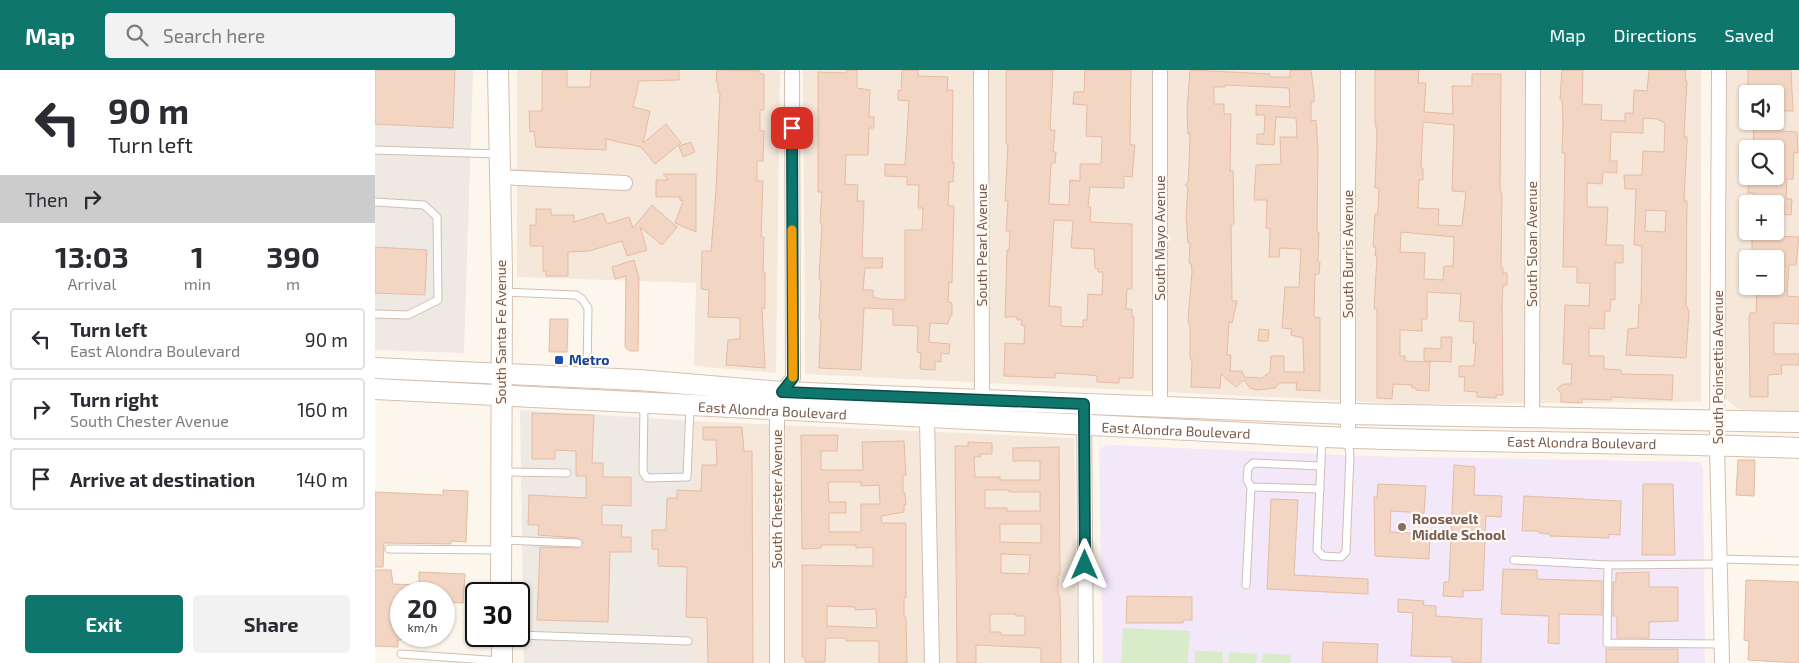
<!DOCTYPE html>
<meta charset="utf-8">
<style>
body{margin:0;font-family:"Exo 2",sans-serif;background:#f2f2f3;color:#2b2b33;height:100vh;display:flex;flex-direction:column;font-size:19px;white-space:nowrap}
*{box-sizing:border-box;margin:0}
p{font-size:16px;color:#7c7c81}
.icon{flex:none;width:28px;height:28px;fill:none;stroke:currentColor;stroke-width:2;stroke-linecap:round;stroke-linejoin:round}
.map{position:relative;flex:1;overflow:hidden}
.drawer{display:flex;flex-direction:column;background:#fff;width:375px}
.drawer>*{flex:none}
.banner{background:#fff;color:#2b2b33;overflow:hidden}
.tools{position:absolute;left:1364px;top:15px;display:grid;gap:10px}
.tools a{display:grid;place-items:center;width:45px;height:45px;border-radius:5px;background:#fff;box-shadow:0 1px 4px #0004;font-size:25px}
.speed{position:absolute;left:15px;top:512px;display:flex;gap:10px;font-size:25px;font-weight:700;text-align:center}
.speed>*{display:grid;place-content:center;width:65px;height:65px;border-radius:50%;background:#fff;box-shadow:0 1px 4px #0004;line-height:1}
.speed small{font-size:12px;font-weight:400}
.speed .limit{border:2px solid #111;border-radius:8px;background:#fff;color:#111}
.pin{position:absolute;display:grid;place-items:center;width:42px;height:42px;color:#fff;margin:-21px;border-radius:10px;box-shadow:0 2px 8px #0006}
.me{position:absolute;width:55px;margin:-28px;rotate:0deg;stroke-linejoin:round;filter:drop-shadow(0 0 4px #0008)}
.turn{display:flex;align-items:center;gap:18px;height:105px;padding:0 25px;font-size:22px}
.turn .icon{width:65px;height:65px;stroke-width:2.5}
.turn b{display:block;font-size:35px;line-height:42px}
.then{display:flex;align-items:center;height:48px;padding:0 25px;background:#0003;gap:10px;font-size:19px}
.eta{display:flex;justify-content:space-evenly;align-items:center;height:85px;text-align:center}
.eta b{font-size:30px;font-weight:700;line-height:35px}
.button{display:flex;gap:10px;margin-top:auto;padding:10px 25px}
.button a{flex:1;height:58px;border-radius:5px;background:#0f766e;color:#fff;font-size:20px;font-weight:700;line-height:58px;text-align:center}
.button a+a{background:#f2f2f3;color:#2b2b33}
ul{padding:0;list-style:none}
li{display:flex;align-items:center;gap:15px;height:62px;margin:0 10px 8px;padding:0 15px;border:2px solid #e1e1e2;border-radius:5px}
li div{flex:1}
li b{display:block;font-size:19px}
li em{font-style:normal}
header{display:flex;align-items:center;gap:30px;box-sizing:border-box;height:70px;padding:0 25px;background:#0f766e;color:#fff}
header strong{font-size:24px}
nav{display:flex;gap:28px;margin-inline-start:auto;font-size:18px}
.search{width:350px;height:45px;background:#f2f2f3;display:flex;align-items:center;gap:12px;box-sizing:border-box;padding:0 18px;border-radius:5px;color:#7c7c81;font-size:19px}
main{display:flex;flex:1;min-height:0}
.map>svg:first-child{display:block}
.residential{fill:#f5e8da;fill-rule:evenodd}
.industrial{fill:#efe9e4}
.education{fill:#f3e8fa}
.green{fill:#d8ecc9}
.building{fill:#f3d5c3;stroke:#e6bba3;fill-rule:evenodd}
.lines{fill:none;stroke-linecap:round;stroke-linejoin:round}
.lane-casing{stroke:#d1beb0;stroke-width:9}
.street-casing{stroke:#d1beb0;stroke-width:16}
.secondary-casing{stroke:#d6c0b0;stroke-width:22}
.lane{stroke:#fff;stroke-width:7}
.street{stroke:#fff;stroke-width:14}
.secondary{stroke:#fff;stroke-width:20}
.route-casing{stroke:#0a4d48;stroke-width:12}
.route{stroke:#0f766e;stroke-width:9}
.slow{stroke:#f59e0b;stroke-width:9}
.transit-dot{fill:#1a4fb4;stroke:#fffaf3;stroke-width:2}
.education-dot{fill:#8d6e63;stroke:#fffaf3;stroke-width:2}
.labels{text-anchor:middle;stroke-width:4.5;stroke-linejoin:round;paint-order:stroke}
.street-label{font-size:14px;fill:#7a5c4d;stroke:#fffaf3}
.transit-label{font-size:14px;font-weight:bold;fill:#164399;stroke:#fffaf3;text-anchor:start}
.education-label{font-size:14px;font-weight:bold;fill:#785e54;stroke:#fffaf3;text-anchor:start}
</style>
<header>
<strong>Map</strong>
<div class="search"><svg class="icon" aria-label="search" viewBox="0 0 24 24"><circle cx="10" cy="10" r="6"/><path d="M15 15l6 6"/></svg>Search here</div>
<nav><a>Map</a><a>Directions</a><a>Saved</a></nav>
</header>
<main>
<section class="drawer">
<div class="banner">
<div class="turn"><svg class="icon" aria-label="left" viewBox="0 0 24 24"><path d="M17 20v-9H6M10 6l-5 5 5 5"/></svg><div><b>90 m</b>Turn left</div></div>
<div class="then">Then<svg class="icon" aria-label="right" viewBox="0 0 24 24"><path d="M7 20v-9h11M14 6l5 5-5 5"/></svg></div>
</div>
<div class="eta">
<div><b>13:03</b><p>Arrival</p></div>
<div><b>1</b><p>min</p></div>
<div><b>390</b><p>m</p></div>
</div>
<ul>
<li><svg class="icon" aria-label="left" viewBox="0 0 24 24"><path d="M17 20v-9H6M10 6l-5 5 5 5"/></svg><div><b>Turn left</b><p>East Alondra Boulevard</p></div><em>90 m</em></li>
<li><svg class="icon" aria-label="right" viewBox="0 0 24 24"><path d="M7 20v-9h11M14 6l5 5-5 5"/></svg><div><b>Turn right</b><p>South Chester Avenue</p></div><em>160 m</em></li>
<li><svg class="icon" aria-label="arrive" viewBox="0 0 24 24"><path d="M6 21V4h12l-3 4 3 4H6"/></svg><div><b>Arrive at destination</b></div><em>140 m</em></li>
</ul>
<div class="button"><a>Exit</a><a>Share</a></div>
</section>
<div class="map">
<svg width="1424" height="593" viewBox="0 0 1424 593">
<rect width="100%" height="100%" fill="#fdf6ec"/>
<g class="residential">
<path d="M142,0H405L401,303L319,296L321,213L142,207Z"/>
<path d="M428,0H1326V332L1034,334L430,304Z"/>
<path d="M1350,0H1424V343L1363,339L1350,328ZM1372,24H1400V51H1372ZM1372,79H1400V106H1372ZM1372,134H1400V161H1372ZM1372,189H1400V216H1372Z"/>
<path d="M319,351L699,368L703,593H319Z"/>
</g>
<g class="industrial">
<path d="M0,0H98L89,283L0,280Z"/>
<path d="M145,340L319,351V593H149Z"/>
</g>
<path class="education" d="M734,375L987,386L1325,392L1328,399L1330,593H728L724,381L727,377Z"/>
<g class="green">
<path d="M748,558L815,561L813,593H746Z"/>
<path d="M820,581L848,582V593H820Z"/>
<path d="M854,582L882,584L881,593H853Z"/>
<path d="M888,583L916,585L915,593H887Z"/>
</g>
<g class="building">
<path d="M0,0H80L78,58L0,54Z"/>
<path d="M167,0H192V17H215L216,0H304V10L264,11L258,37L275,41L268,73L291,54L306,73L280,94L266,77L231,69V80L161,77L159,61L155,62L154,41H167Z"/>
<path d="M342,0L385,1V4H389V40H385V61H389L388,91H382V111H388L386,167H389L388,202H390V238H387L390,298L351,295L353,270L365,269V248L333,247L334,220L326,219L327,181H336L341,121L345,22H343V12H341Z"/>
<path d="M471,0H482V18L495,20L494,47H499V58H494L493,85H471L470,114L483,115L482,131H489L487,188H508L507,198H490L488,220H498V227L506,229L530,230V160H547L548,138H543L544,115H532V107L510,106V94L530,95L534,31L523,30V20L526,21L527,0H543V6L573,7L572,20H578L577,92H579V98L578,112H574L573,136H579L577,213L574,212L573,232L577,233V246H575L573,254L555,253L554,272L575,274L574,284L566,283V292L560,291V300L545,299L546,283L542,282L543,256L518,255V239L489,238L486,300L444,298L446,249H444L446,213L444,207L447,153H445L447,122H443V2L471,3Z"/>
<path d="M631,0H678L675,60H680L678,82H681L680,93H676L674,134L694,135L695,110L705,111V94H726L727,67L711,66L712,35L698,34L699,22H709L710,0H756L755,75H760L757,107L749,106V118L715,117L713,137H716L715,152L757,154V219H752L751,239H757V247H759L758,308H744V313L722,312V306L714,305L680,303V308L629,306L630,273L649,274L650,256L646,255L647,250H642V247H630L632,180H634L635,161H631L633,131H630L633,74H631ZM679,150L698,151L696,178L719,179L720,198L723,199V202H728L727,225L713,224L712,250H708V257L686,256V237L674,236Z"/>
<path d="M815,0L895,4V7H915V0H936L939,23V32H936V51L941,50L943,79L942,162H944L943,192H945L944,204H940L939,247L945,248V321L921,320L922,313H905L900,318L882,320L875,318L869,310L861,317L846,304L845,318L816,317L817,289H815V257L813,250L817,202L816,193H814L815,173H813L811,146L813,117L810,115L813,112L814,97L815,64H813L812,40ZM850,15L914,18L915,37L881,35V45H890L889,64H882V74L899,75L901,47L921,48L922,67H905L906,94L881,95L879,130H892L891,158L895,159L894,187H904L905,178L926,179L924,217H910L907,258L917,259L916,265L928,268L929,302H909V286H896L895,302L887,308L869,307L867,301H855L856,285H852L854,252L857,253L862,231H857L856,154H859L858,101H855L856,44H849V34H839V17H850Z"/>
<path d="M1000,0H1044L1043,13H1051L1049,42L1078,44L1077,16H1097V4H1126L1125,119L1127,125L1126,198H1128V203H1132V215H1128L1127,234L1128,325H1121V328L1102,327V322L1089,321L1090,307H1084V296H1099L1101,273H1098L1099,252L1084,251L1086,224L1052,222V249H1047V261L1025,260V286H1030V291L1055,292L1054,321L1041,320V318H1037V315L1018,314L1017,329L1002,328V239H999L1002,186H1000L1001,177H998L1000,144L1002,145L1003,141L1004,118H1000L1002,64L1000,51ZM1048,52L1079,55L1077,121L1091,122L1087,156L1063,155L1064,139L1043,138L1044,110H1048V99L1046,98ZM1026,162L1079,167L1078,196H1069L1068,210L1049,209L1050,183L1025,182Z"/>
<path d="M1187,0H1208L1207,34L1227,35L1226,50L1250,51V43H1258L1259,20L1272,21L1274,0H1311L1310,11H1312L1309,67H1312V72L1309,131H1312L1311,235L1314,241L1311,288L1251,285L1253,259L1263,258L1264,234H1266L1267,176L1259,175L1261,119H1250L1249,105H1267L1268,81L1289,82L1290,53L1282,49L1268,48V63L1236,62L1235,91H1242V103L1228,102L1227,114L1212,113V137H1233L1231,175H1248V193H1240V230L1236,229L1235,241H1230L1229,259L1214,258V286H1229V299L1246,300V304L1298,305L1297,330L1236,327V330L1207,329V333L1186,332V323L1182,319L1188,314H1196L1197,294H1188L1190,235L1214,236L1215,213H1202V197H1188L1190,83H1187L1188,52L1187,31L1185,29ZM1271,140L1291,141L1290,162L1270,161Z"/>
<path d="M1373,0H1416L1418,41H1400V24H1373Z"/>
<path d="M1379,51H1407V61L1422,62L1423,83L1419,82L1418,109H1412L1411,129H1417L1416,145L1400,144V134H1379V123H1373L1374,106H1400V79H1378Z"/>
<path d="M316,72L320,82L308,87L304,76Z"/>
<path d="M288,104H321V162L300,153L308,131L305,130V127H281V110H293Z"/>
<path d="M277,135L302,157L287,175L265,157L272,180L252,186L247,171L214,181L193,182V206H171V201H168V176H155V155H161V139H176V145H199V152L228,143L232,154L254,147L258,158Z"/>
<path d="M1377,161H1393V164H1400V166L1424,167L1421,195H1414L1412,226L1424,227V254L1399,253V284H1424V295H1406L1407,304L1393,305V327H1375L1374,249L1375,243H1381L1382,216H1400V189H1377Z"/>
<path d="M0,177L52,180L50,225L0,223Z"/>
<path d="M259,190L264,208L263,281H255L250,277L251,206L240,209L237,197Z"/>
<path d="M175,249H193L192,282H174Z"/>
<path d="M884,259L894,260L893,271H883Z"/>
<path d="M1066,267H1077L1076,292L1049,291V278L1066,279Z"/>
<path d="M157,343L219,345L217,393H228V407H256V436L227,435V455H247L246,467H256V482H235L233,552L162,550L165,477L203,478L208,473L203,468L163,465L164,455H153L154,425L211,428V406H201V381L180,380V389H157Z"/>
<path d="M328,357H367L369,381H377L378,593H333L332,548L311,547L312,497L283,496V479H277V460H291L292,428H302V420L326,421L327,395H342L341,370H328Z"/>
<path d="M426,365H463L462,381H446V400H488L487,372L529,371L531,405H528V423H530L531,435H529V442L506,446L507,453H531V528H529V547H531L532,593H504V571H471V568H451L450,592H430V587H427V495L498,496V477L481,478V475H446V478L427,479ZM453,412H486V416L504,415L505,434H486V462H454V443H471V432H454ZM452,536L480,537V540L501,539L502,558L452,556Z"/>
<path d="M593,372L617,373V384H606L605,387H599L600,407H625V410H665V391H638V378L684,377L685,505H683V524L685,527L686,593H666V578L601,575V593H582L580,376H593ZM610,420H634V422H665V441H632V438H610ZM625,454H666V473L625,472ZM626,484L655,485L654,504L626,503ZM615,544H641V546H650V565H626V562H615Z"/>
<path d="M1363,390H1380L1379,426L1361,425Z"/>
<path d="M1079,395L1100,397L1099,425L1127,426L1126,447L1111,446L1108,520L1088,521V527L1068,526L1069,512H1074Z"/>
<path d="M1003,414L1051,416L1049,443L1016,441L1015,462L1055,464L1054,489L1000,486L999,427H1002Z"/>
<path d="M1268,414H1298L1300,485H1267Z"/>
<path d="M68,420L93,421L91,472L76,471V474L9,473L8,497H0V422L68,425Z"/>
<path d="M1149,426L1246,431L1245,465L1234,464V468L1175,466V464L1164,463V461H1147Z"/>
<path d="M896,429L923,430L919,505L993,509V524L892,519Z"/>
<path d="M1128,499L1162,500V509L1227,511V545L1184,544V574L1173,573L1174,546L1126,544Z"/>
<path d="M0,500H16L18,514L44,515V502L90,504L88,533L69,532V524H26V570H23V577L0,576Z"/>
<path d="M1274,502V517H1303V551L1274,552V568H1242V546H1238V512H1241V503Z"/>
<path d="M1371,510L1424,512V593L1373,590L1374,571L1369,570Z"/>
<path d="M752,526L817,527V550H808V553H751Z"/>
<path d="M1023,529L1049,531L1048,535L1061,536V546L1107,549L1106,593L1077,592V587L1036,586L1038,543L1023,542Z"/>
<path d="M948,572L1003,574L1002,593H947Z"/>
<rect x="1231" y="579" width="72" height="14"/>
</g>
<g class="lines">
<g class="lane-casing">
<g id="lane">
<path d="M0,80L122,84"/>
<path d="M0,132L49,135L62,147L63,230L33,245L0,244"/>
<path d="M129,222L201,225L207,229L213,238L212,305"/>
<path d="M269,335L268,402L272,408L312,407L315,338"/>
<path d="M947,368L942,480L948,486L966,487L971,482L975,385L973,370"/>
<path d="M129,402L192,403"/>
<path d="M945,419L876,417L872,410L873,398L878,393L946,396"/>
<path d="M127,470L203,473"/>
<path d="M14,479L123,480"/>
<path d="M1344,489L1424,491"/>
<path d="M1139,490L1233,495L1345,494"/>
<path d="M1233,495L1232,573L1346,574"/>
<path d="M871,515L876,417"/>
<path d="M144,565L313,571"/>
<path d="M26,584L126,591"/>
</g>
</g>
<g class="street-casing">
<g id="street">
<path d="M606,0L607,339"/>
<path d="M1344,0L1342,375L1347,593"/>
<path d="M125,107L250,113"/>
<path d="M709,334L711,593"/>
<path d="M785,337V0"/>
<path d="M1157,347L1158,0"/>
<path d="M552,350L557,593"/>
<path d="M973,367V0"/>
<path d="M402,593V341L407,322L418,308L417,0"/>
</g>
</g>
<g class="secondary-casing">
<g id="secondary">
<path d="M123,0L127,201L126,524"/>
<path d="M0,298L264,310L407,322L607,330L973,344L1424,352"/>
<path id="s1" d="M0,319C317,337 634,354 951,367C1109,373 1267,372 1424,378"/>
<path d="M127,566V593"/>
</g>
</g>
<use href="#lane" class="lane"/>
<use href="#street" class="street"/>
<use href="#secondary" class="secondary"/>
</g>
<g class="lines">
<g class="route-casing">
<path id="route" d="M417,58L418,308L407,322L709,334L710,495"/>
</g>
<use href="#route" class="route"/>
<path class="slow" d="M417,160L418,307"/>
</g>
<rect class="transit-dot" x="179" y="285" width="10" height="10" rx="2.5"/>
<circle class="education-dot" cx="1027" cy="457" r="5"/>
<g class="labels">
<g class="street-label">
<text transform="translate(785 168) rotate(-90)" y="5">South Mayo Avenue</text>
<text transform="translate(1157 174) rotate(-90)" y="5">South Sloan Avenue</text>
<text transform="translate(607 175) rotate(-90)" y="5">South Pearl Avenue</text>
<text transform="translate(973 184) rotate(-90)" y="5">South Burris Avenue</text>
<text transform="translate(126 262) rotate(-90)" y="5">South Santa Fe Avenue</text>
<text transform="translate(1343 297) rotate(-90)" y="5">South Poinsettia Avenue</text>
<text dy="5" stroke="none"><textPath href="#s1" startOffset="398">East Alondra Boulevard</textPath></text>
<text dy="5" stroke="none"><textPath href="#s1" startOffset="802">East Alondra Boulevard</textPath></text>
<text dy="5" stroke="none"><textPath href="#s1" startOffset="1208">East Alondra Boulevard</textPath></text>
<text transform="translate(402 429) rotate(-90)" y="5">South Chester Avenue</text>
</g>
<g class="transit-label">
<text x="194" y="295">Metro</text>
</g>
<g class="education-label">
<text x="1037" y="454">Roosevelt<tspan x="1037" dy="16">Middle School</tspan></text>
</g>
</g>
</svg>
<div class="tools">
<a><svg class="icon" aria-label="sound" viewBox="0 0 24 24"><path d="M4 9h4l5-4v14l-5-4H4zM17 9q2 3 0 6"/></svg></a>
<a><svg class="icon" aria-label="search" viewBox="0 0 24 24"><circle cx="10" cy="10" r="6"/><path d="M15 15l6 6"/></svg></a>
<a>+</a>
<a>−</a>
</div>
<div class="speed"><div>20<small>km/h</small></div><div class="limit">30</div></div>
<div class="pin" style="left:417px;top:58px;background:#d93025"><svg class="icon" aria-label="arrive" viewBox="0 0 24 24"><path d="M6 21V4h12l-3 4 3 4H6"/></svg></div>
<svg class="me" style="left:710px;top:495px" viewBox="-20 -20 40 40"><path d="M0-17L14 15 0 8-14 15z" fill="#0f766e" stroke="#fff" stroke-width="4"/></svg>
</div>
</main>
